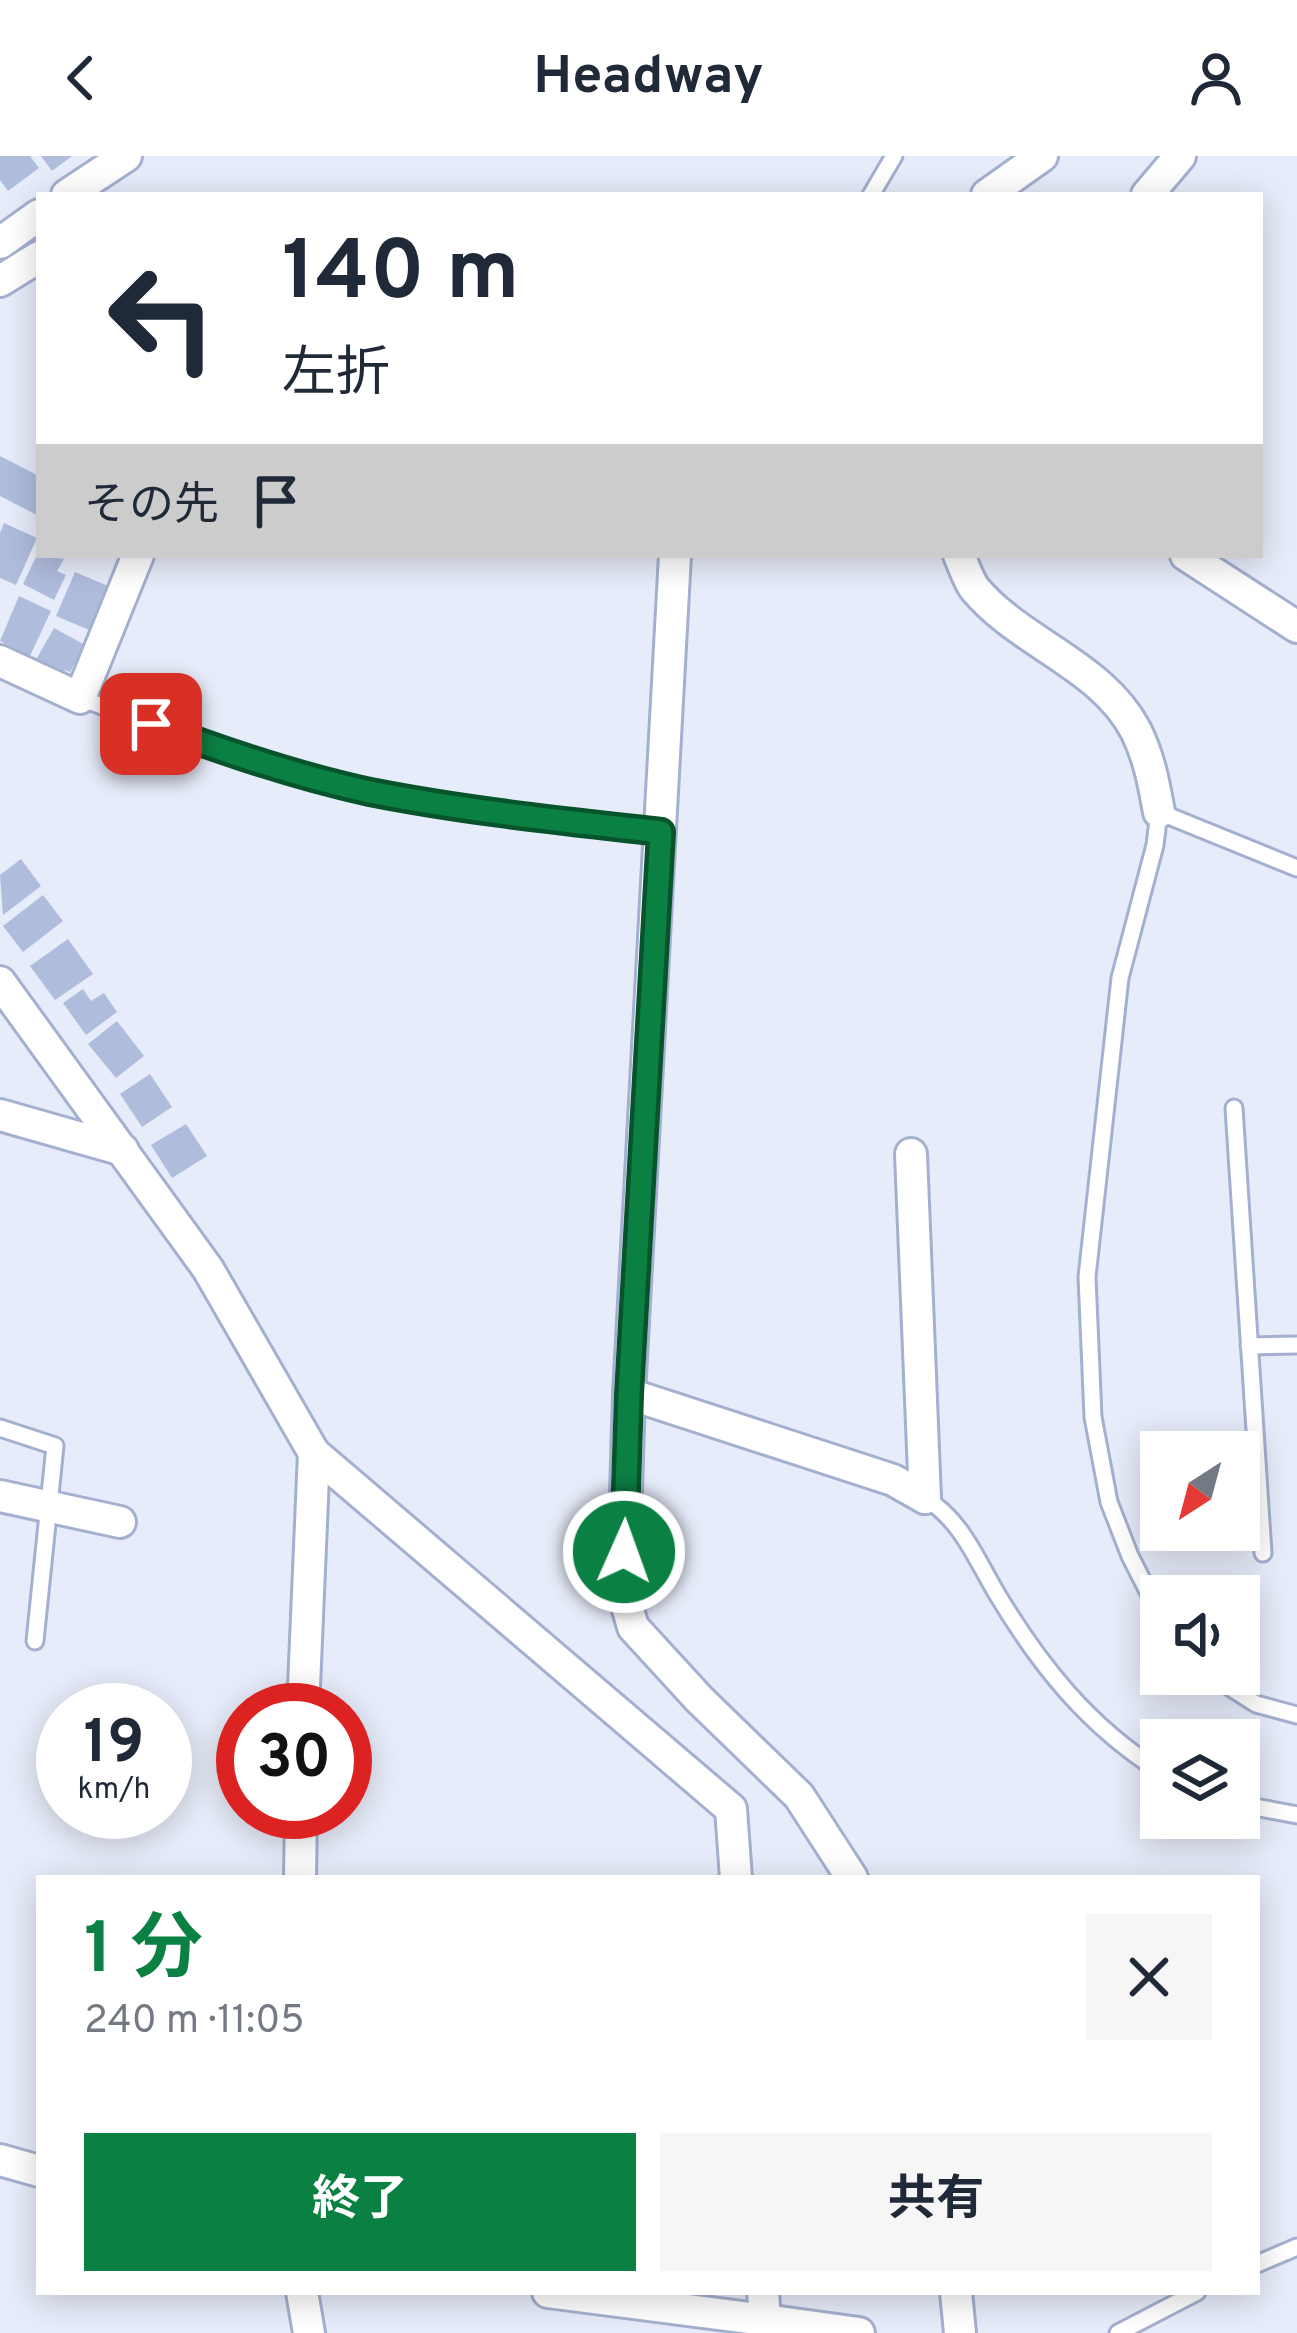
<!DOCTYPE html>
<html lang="ja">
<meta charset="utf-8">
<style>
body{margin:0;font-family:Overpass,"Noto Sans JP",sans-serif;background:#f6f6f7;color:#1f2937;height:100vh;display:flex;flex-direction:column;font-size:45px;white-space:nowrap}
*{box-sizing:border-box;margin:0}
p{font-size:39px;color:#747a83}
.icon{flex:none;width:66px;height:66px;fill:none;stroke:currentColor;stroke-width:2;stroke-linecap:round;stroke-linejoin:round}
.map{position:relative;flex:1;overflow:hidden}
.drawer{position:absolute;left:36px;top:1719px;width:1224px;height:420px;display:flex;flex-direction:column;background:#fff;border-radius:0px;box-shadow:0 6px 30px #0003}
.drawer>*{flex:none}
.banner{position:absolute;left:36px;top:36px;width:1227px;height:366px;border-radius:0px;box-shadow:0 6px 30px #0003;background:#fff;color:#1f2937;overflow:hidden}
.needle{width:78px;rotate:216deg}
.tools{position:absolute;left:1140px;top:1275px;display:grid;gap:24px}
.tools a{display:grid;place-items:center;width:120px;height:120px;border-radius:0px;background:#fff;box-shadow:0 6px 30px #0003;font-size:60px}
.speed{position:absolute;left:36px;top:1527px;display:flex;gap:24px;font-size:60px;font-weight:700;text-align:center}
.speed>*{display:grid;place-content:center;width:156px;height:156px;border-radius:50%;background:#fff;box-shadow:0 6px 30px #0003;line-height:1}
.speed small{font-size:30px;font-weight:400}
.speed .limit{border:18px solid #d22;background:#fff;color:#111}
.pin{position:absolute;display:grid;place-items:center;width:102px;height:102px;color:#fff;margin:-51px;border-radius:24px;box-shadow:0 6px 18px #0006}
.me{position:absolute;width:132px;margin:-66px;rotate:2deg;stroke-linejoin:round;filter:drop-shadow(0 0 9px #0008)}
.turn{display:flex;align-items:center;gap:42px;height:252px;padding:0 48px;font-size:54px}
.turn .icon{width:156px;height:156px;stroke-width:2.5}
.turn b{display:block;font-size:84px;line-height:102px}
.then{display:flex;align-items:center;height:114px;padding:0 48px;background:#0003;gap:24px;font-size:45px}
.round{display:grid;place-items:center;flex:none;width:126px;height:126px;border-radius:0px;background:#f6f6f7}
.head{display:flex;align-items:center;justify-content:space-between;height:204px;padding:0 48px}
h1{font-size:72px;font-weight:700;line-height:90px;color:#0b8043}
.primary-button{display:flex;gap:24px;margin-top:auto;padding:24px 48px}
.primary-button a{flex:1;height:138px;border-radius:0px;background:#0b8043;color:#fff;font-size:48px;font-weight:700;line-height:138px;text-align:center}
.primary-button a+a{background:#f6f6f7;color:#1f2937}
header{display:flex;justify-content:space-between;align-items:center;height:156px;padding:0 48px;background:#fff;font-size:54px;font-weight:700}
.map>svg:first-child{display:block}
.building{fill:#b0bcdc}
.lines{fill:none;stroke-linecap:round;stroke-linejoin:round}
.lane-casing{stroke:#a4b0cf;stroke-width:21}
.street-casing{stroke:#a4b0cf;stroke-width:36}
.lane{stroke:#fff;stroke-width:15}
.street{stroke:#fff;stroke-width:30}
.route-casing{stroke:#07532c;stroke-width:30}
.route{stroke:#0b8043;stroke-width:21}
</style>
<header><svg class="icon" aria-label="back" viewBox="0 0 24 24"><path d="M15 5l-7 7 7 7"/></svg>Headway<svg class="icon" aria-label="person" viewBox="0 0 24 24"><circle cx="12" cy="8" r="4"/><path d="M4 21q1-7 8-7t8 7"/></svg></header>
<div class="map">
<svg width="1297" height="2177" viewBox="0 0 1297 2177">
<rect width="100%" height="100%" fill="#e7ecfa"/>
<g class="building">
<path d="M0,0H30L39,12L8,35L0,24Z"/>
<path d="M41,0H72L52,15Z"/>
<path d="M0,300L39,320V360L0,340Z"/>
<path d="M4,367L37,382L16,429L0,422V377Z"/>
<path d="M37,399L64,403L57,415L66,419L54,444L23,428Z"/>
<path d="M75,416L108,430L89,474L56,460Z"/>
<path d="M19,440L51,455L30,500L0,485Z"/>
<path d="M54,472L85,489L70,516L65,514L60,524L33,509Z"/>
<path d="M21,703L41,730L3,759L0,719Z"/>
<path d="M43,739L63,765L23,796L3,770Z"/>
<path d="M68,783L93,818L55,844L30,810Z"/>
<path d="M83,833L91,845L104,837L117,856L86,879L63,847Z"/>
<path d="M117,865L144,900L116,922L88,888Z"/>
<path d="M150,918L172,951L142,971L120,938Z"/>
<path d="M186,968L207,1000L172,1022L151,989Z"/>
</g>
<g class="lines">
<g class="lane-casing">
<g id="lane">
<path d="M871,39L894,0"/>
<path d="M80,542C175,577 270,614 369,635C465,656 564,665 661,676"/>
<path d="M1234,952L1263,1397"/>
<path d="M1249,1190L1297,1189"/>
<path d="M0,1272L55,1290L35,1485"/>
<path d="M925,1342C962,1365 975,1401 997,1438C1040,1510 1089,1571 1161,1616"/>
<path d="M1161,1461L1130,1400L1109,1346L1093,1261L1087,1121L1120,822L1155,689L1159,656L1297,712"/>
<path d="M1209,1518L1256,1548L1297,1559"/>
<path d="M1239,1648L1297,1659"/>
<path d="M1257,2108L1297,2091"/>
<path d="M1118,2177L1197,2136"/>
</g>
</g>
<g class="street-casing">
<g id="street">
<path d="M67,39L126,0"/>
<path d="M987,39L1042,0"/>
<path d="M1147,39L1180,0"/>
<path d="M0,87L39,59"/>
<path d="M0,125L39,101"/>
<path d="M675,399L629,1238L623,1436L633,1471L699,1543L799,1640L852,1722"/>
<path d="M959,399C964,410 968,424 975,433C1021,488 1102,509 1136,575C1149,601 1154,628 1159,656"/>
<path d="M1186,399L1297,471"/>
<path d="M0,505L80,542L138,399"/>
<path d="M0,826L208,1113L314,1297L303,1554"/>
<path d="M0,959L123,994"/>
<path d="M911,998L925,1342"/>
<path d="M629,1238L893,1324L925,1342"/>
<path d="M314,1297L731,1653L736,1722"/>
<path d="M0,1340L120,1366"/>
<path d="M300,1722L301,1656"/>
<path d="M0,2004L39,2015"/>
<path d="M302,2136L309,2177"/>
<path d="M548,2136L765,2164L766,2177"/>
<path d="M763,2136L765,2164L859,2177"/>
<path d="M956,2136L960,2177"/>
</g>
</g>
<use href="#lane" class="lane"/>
<use href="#street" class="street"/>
</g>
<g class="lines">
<g class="route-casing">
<path id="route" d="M151,568C222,595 296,620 370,636C466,655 564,665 661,676L629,1238L624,1396"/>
</g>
<use href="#route" class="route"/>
</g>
</svg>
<div class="tools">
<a><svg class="needle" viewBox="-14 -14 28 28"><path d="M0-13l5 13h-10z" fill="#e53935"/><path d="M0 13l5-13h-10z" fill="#747a83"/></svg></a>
<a><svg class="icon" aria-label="sound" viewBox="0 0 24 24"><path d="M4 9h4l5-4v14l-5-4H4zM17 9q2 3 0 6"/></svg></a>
<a><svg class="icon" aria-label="layers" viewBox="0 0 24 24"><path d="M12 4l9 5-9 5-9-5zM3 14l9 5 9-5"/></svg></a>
</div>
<div class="speed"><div>19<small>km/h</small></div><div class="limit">30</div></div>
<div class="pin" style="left:151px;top:568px;background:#d93025"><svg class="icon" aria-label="arrive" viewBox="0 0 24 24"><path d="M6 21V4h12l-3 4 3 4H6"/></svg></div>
<svg class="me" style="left:624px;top:1396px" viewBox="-20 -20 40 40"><circle r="17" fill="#0b8043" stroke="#fff" stroke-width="3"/><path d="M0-11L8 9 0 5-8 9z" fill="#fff"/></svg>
<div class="banner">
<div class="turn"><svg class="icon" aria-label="left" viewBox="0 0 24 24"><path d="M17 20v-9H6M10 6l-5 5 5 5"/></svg><div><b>140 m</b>左折</div></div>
<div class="then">その先<svg class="icon" aria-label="arrive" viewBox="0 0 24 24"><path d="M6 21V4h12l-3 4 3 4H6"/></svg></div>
</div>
<section class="drawer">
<div class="head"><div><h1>1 分</h1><p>240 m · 11:05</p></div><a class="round"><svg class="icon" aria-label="close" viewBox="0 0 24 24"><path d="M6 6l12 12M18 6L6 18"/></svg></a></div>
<div class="primary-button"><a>終了</a><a>共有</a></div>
</section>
</div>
